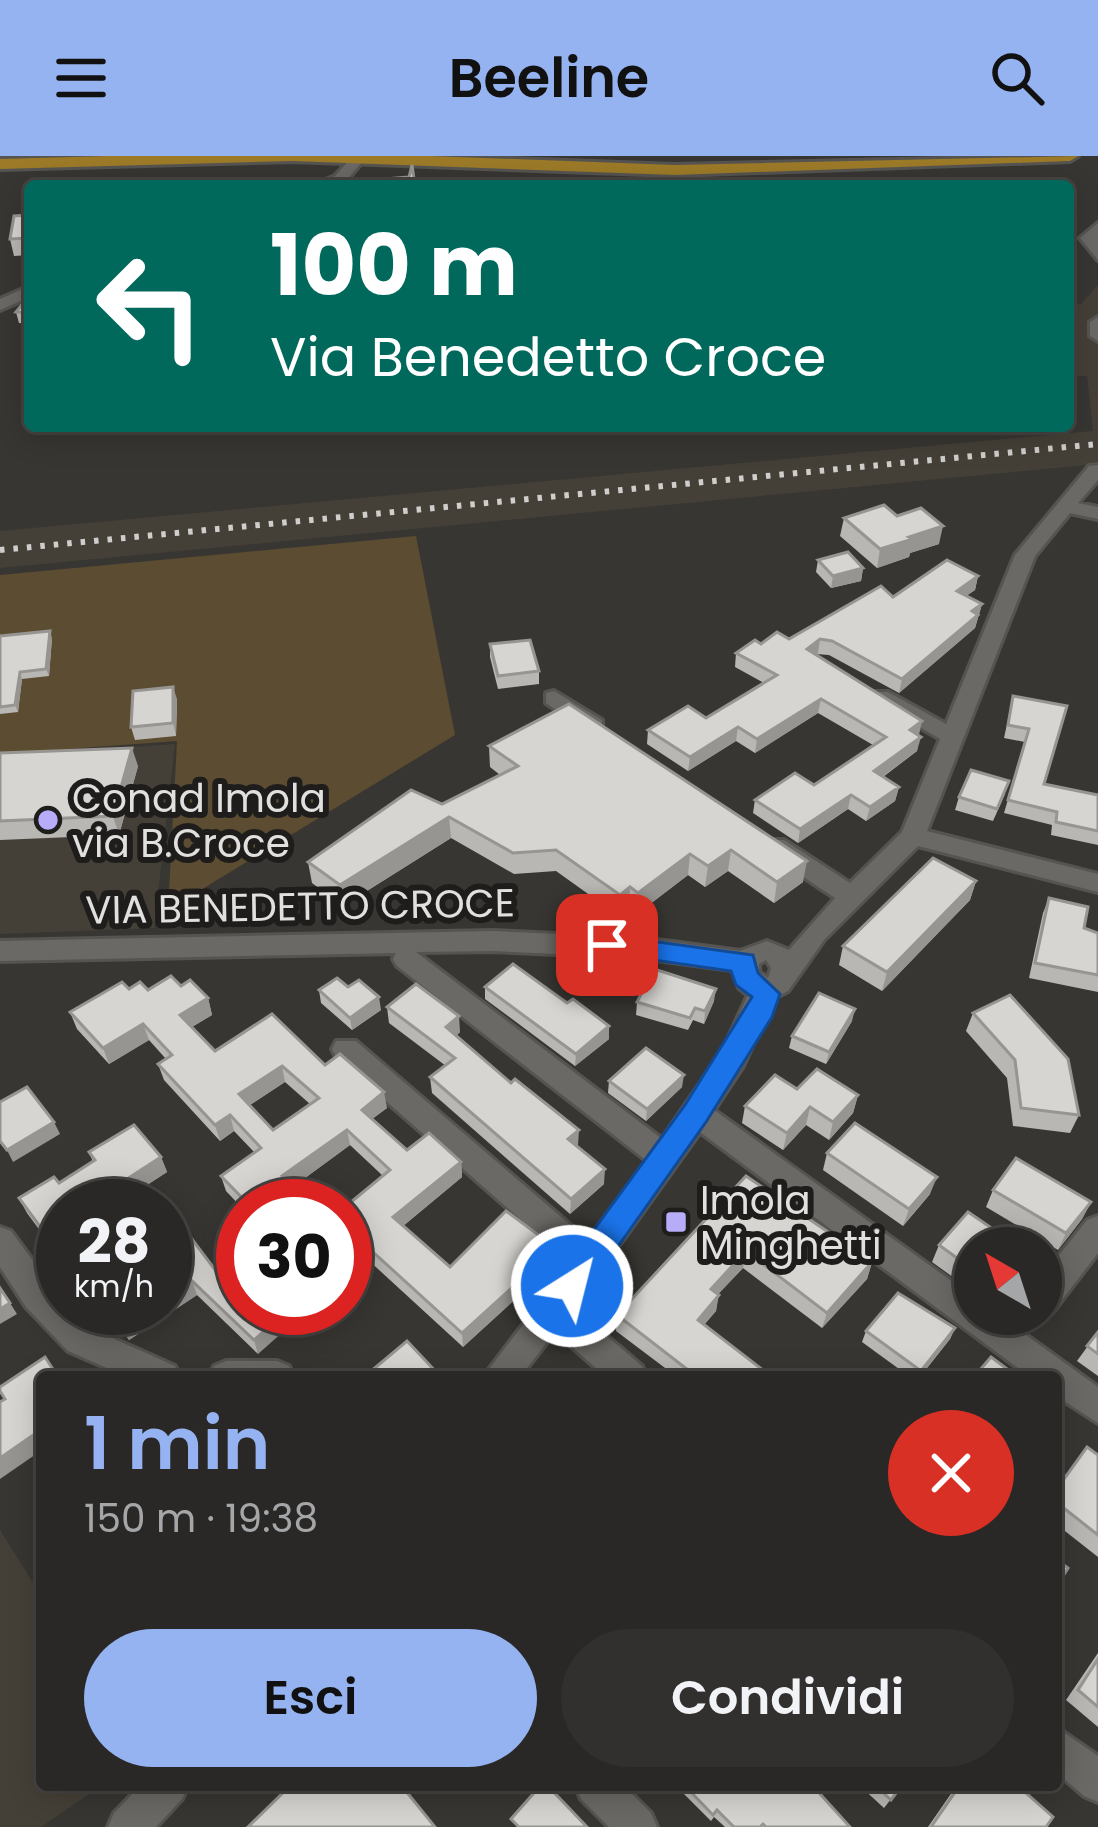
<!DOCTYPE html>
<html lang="it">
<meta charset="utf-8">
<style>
body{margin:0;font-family:Poppins,sans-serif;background:#32302e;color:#f1f3f6;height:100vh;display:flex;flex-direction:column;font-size:45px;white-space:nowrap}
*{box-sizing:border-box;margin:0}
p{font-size:39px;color:#a5a6a7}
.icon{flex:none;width:66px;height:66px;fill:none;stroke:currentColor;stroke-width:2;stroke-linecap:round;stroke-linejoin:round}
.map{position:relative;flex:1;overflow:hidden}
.details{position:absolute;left:36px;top:1215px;width:1026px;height:420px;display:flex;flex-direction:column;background:#2a2826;border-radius:12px;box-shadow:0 6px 30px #0003,0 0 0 3px #464443}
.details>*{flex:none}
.hud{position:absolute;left:24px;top:24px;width:1050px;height:252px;border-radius:12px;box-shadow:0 6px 30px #0003,0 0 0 3px #464443;background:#00695c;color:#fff;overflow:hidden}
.needle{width:78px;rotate:321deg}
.controls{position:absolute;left:954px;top:1071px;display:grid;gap:24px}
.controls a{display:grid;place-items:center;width:108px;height:108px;border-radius:50%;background:#2a2826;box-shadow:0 6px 30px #0003,0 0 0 3px #464443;font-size:60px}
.speed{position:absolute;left:36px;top:1023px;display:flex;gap:24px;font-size:60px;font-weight:700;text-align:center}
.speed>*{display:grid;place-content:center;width:156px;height:156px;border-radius:50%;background:#2a2826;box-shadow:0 6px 30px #0003,0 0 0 3px #464443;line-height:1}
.speed small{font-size:30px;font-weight:400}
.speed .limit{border:18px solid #d22;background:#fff;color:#111}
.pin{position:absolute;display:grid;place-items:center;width:102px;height:102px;color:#fff;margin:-51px;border-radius:24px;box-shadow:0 6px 18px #0006}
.me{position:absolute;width:132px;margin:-66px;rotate:36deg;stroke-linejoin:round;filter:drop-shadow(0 0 9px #0008)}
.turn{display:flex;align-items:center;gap:42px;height:252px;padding:0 48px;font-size:54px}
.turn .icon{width:156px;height:156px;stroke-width:2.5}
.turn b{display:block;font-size:84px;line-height:102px}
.round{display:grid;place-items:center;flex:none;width:126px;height:126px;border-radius:63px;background:#32302e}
.summary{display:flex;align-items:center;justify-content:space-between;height:204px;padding:0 48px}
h1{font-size:72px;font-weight:600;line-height:90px;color:#95b2f1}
.primary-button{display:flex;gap:24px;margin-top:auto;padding:24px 48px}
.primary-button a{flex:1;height:138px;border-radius:72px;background:#95b2f1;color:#111;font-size:48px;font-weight:600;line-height:138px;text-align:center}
.primary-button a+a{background:#32302e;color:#f1f3f6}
header{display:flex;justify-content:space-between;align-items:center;height:156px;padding:0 48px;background:#95b2f1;color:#111;font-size:54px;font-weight:600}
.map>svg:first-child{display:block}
.built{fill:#454037}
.green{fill:#5c4c31}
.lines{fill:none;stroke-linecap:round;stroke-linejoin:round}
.minor-casing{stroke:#555451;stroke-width:6}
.major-casing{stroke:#555451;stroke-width:6}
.minor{fill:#6b6965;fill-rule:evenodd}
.major{fill:#9c7a28;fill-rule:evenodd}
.rail{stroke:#cfcecc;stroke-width:6;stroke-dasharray:4.5 9;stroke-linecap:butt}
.wall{fill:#b9b7b4;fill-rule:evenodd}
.shaded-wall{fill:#969592}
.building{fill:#d7d5d1;stroke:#969592;stroke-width:3;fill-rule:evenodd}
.route{fill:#1a73e8;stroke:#114b97;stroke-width:3}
.poi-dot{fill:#b6acf8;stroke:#1e1d1c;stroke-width:4.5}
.labels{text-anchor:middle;stroke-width:12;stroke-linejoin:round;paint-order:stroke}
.poi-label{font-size:39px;fill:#e1e0de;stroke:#1e1d1c;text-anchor:start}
.street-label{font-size:39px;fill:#e1e0de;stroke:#1e1d1c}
</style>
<header><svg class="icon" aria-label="menu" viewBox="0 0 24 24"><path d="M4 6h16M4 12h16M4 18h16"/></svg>Beeline<svg class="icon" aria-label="search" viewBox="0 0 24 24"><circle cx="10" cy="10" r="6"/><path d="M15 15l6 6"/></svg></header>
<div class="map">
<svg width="1098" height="1671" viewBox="0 0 1098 1671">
<rect width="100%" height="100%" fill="#383632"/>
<g class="built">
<path d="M1098,129V308L0,412V375L1093,275L1087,220H1068V150L1081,148Z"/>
<path d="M175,588L154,772L0,778V601Z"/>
<path d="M0,1374L42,1441V1629H102L41,1671H0Z"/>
</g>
<path class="green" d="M416,380L455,579L168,754L177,585L0,598V419Z"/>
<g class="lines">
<g class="minor-casing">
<g id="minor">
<path d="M353,0H367L345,26L312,30L335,20Z"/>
<path d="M1098,67V104L1080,82Z"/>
<path d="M30,130V141L0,154V143Z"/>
<path d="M1098,161V185L1090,180V166Z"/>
<path d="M1098,309V324L1078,347L1098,351V363L1070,357L1035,400L927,675L1098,718V736L918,690L824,784L788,835L774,842L743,910L714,954L975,1142V1158H997L1098,1231V1267L1056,1240V1221H1030L700,976L574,1152L642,1210L647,1221H606L555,1176L520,1221H483L570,1107L336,901L332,893L336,885H356L588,1084L647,1005L397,810L393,803L396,797L0,805V785L493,775L642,782L740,795L767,785L789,794L835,742L766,696L763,690L766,684H784L850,727L902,676L940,583L869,541L872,536H888L946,568L1015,399L1089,310ZM493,795L642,802L732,814L739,832L748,839L723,894L662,983L416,796ZM766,804L771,812L768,822L759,816V808Z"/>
<path d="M554,535L602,564V574H586L546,547V537Z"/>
<path d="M1098,1060V1097L1052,1157L1041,1161L1032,1158H1041V1122L1087,1064Z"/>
<path d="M0,1071L11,1075L63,1145V1152H70L92,1173L175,1210L180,1221H127L68,1195L26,1151L0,1111Z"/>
<path d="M226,1205H277L289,1210L294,1221H209L214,1210Z"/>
<path d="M1056,1571L1098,1600V1646L1084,1640L1056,1616Z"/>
<path d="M141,1629H188L182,1643L156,1671H108L114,1657Z"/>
<path d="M575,1629H623L651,1657L657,1671H609L581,1643Z"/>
</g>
</g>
<g class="major-casing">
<path id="major" d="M107,0H430L675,9L1078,0L1070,5L675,19L292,5L0,13V3Z"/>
</g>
<use href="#minor" class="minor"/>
<use href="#major" class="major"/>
<path class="rail" d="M0,394L1098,288"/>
</g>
<g class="wall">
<path d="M30,59V99L14,100L10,83Z"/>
<path d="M30,139V168L19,167L16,156Z"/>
<path d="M897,360L939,388L910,397L909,401L877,412L840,380L844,362Z"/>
<path d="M818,404L863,412L861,425L831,432L816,416Z"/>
<path d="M978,420L975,434L966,440L982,448L975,472L899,537L829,499L816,498L918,579L917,595L883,621L899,631L895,645L866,665L848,653L798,687L753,657L755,644L814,629L873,589L818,557L755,597L736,585L688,615L647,588L648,574L706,562L764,527L735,511L736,497L761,488L789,483L893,441Z"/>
<path d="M0,480L52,482L49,520L22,523L18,556L0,558Z"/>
<path d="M490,488L539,515V528L498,533L490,501Z"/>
<path d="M1013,540L1067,550L1044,628L1098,639V689L1051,679L1052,669L1004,657L1025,586L1004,582Z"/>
<path d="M177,543L176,580L135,584L131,571Z"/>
<path d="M489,590L803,726L774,747L728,715L705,731L688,719L637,758L629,752L619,760L556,715L514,718L451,682L343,750L312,727L308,706L442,648L500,619L490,611Z"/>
<path d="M0,597L138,610L119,679L0,684Z"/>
<path d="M1005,638L993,665L955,654L959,641Z"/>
<path d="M976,725L970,744L882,835L839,809L843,790Z"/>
<path d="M1049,742L1084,772L1098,777V836L1029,822L1043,757Z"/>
<path d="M181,830L208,842L212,859L192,871L215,895L325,909L387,952L372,963L407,994L461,1006L462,1021L403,1070L450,1111L556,1106L463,1191L366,1102L345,1121L383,1020L350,989L290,1033L292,1041L280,1050H243V1053L226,1035L221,1020L255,997L234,975L220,985L164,924L158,908L166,903L149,884L109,908L77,873L70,856L129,833L148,834ZM285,926L310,948L273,974L250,949Z"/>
<path d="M348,831L381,854L352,874L321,847L319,834Z"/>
<path d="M485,831L567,847L609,870V883L575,910L485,843Z"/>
<path d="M714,845L704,868L693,864L688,874L636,859L637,846Z"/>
<path d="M387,851L460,876L456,880L578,989L577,991L604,1028L570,1058L432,937L430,921L446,910L389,867Z"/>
<path d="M973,857L1079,959L1070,977L1013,970L1007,922L966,875Z"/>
<path d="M852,865L826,908L789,892L792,880Z"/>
<path d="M609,925L682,931L646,965L608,937Z"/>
<path d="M797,933L858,939L853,957L829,984L806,969L783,994L742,967L745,950Z"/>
<path d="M89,996L161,1001L167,1016L124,1044L126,1050H63V1106L27,1057L19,1042L59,1027L93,1006Z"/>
<path d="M827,997L930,1038L903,1070L823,1014Z"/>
<path d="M746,1020L872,1106L867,1123L822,1172L743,1112L718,1138L716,1155L704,1169L772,1221H677L616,1175L617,1159Z"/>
<path d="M993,1034L1091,1046L1082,1063L1058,1094L986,1051Z"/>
<path d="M165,1087L232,1136L243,1127L258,1198L197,1139L129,1184L107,1152H165Z"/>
<path d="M939,1089L975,1092V1137L932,1106Z"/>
<path d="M1005,1158H1026L1019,1168Z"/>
<path d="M955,1172L950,1183L920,1221H910L862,1186L866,1175Z"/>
<path d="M1098,1176V1220L1077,1205Z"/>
<path d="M1098,1299V1401L1056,1368V1334Z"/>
<path d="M1098,1497V1571L1066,1544Z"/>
<path d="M675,1629H812L850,1671H725L714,1661L711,1665Z"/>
<path d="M859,1629H902L884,1652Z"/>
<path d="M957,1629H1017L1046,1671H928Z"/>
</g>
<g class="shaded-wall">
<path d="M943,370L939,388L910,397L909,401L877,412L880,393L909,381Z"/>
<path d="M863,412L861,425L831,432L833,420Z"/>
<path d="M978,420L975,434L953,449L957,435Z"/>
<path d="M982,448L975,472L899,537L902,523L972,455Z"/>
<path d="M50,475L52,482L49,520L46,513Z"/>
<path d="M820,483L818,497L805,507L807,493Z"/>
<path d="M20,516L22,523L18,556L15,549Z"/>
<path d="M173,531L177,543L176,580L173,567Z"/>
<path d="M821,543L818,557L755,597L757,583Z"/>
<path d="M922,565L919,579L910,574Z"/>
<path d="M738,571L736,585L688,615L690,601Z"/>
<path d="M921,581L917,595L871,629L874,615Z"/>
<path d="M132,592L138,610L119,679L113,660Z"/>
<path d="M899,631L895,645L866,665L870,651Z"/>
<path d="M851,639L848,653L798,687L800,673Z"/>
<path d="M449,661L451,682L343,750L340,729Z"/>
<path d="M731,694L728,715L705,731L708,710Z"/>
<path d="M690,698L688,719L637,758L638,737Z"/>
<path d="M807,705L803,726L774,747L777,726Z"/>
<path d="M976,725L970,744L882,835L887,816Z"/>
<path d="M630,731L629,752L619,760L620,739Z"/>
<path d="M716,833L714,845L704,868L705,855Z"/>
<path d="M379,841L381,854L352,874L350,862Z"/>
<path d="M208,842L212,859L185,875L180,859Z"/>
<path d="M855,853L852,865L826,908L829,896Z"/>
<path d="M459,860L460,876L447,887L446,871Z"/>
<path d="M143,868L149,884L109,908L103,892Z"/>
<path d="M609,870V883L575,910L576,898Z"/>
<path d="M282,910L285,926L244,953L239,938Z"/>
<path d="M684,919L682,931L646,965L647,953Z"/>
<path d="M384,936L387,952L364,969L362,954Z"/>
<path d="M858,939L853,957L829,984L833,966Z"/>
<path d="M810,951L806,969L783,994L787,977Z"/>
<path d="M230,959L234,975L220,985L215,969Z"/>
<path d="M54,966L60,978L13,1006L7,994Z"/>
<path d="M347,974L350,989L290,1033L292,1041L280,1050H255L282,1020Z"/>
<path d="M579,974L578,989L568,999V983Z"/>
<path d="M161,1001L167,1016L124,1044L126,1050H99L116,1030Z"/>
<path d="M461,1006L462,1021L396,1076L393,1061Z"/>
<path d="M605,1013L604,1028L570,1058L571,1043Z"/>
<path d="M937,1021L930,1038L903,1070L909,1053Z"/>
<path d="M1091,1046L1082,1063L1058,1094L1066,1077Z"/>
<path d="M363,1087L366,1102L345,1121V1103Z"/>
<path d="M556,1092V1106L463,1191L462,1177Z"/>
<path d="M746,1095L743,1112L708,1149L711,1133Z"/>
<path d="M872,1106L867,1123L822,1172L827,1157Z"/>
<path d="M192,1125L197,1139L129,1184L122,1170L149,1152H165V1142Z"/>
<path d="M719,1139L716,1155L695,1179L698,1164Z"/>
<path d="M10,1147L17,1158L0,1168V1153Z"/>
<path d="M290,1152H310L258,1198L254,1184Z"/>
<path d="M955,1172L950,1183L919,1221L921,1215Z"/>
<path d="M42,1273V1294L0,1323V1302Z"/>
</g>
<g class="building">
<path d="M412,9L415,30H386V23L409,21Z"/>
<path d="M30,59V82L10,83L14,60Z"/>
<path d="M30,139V157L16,156Z"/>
<path d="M884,349L897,360L921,352L943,370L909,381L913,383L880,393L844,362Z"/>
<path d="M848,396L863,412L833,420L818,404Z"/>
<path d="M947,404L978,420L957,435L982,448L972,455L978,459L902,523L832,485L820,483L807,493L922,565L910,574L921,581L874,615L899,631L870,651L851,639L800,673L755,644L795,617L814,629L886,581L821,543L757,583L738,571L690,601L648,574L688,550L706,562L777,519L736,497L755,484L761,488L777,476L789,483L881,430L893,441Z"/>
<path d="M50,475L46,513L20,516L15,549L0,551V480Z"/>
<path d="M530,484L539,515L498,520L490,488Z"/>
<path d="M173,531V567L131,571L133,535Z"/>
<path d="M1013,540L1067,550L1044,628L1098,639V675L1056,666L1057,656L1008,644L1029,573L1008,569Z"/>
<path d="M569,548L807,705L777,726L731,694L708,710L690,698L638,737L630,731L620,739L556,694L513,697L449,661L340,729L308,706L411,634L442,648L518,610L489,590Z"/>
<path d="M132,592L113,660L0,665V597Z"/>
<path d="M971,614L1009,625L997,653L959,641Z"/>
<path d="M933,702L976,725L887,816L843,790Z"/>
<path d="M1049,742L1088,751L1084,772L1098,777V819L1035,807Z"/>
<path d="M513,808L567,847L573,843L609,870L576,898L485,831Z"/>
<path d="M654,813L716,833L705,855L695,852L690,862L637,846Z"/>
<path d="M171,820L181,830L190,824L208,842L180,859L215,895L272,858L325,909L340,898L384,936L362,954L407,994L429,977L461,1006L393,1061L450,1111L506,1055L556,1092L462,1177L363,1087L345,1103V1051L390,1014L347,974L282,1020L288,1026L255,1050H250L221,1020L261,992L230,959L215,969L158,908L172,899L143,868L103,892L70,856L122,826L129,833L140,826L148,834ZM282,910L319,942L273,974L239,938Z"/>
<path d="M337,822L348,831L359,824L379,841L350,862L319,834Z"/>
<path d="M416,828L459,860L446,871L511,927L515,923L579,974L568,983L605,1013L571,1043L430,921L455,902L387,851Z"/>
<path d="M819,837L855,853L829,896L792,880Z"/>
<path d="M1010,839L1068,903L1079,959L1021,952L1015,904L973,857Z"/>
<path d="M646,892L684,919L647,953L609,925Z"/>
<path d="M817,913L858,939L833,966L810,951L787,977L745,950L775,919L797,933Z"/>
<path d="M27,931L54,966L7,994L0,985V946Z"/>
<path d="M855,967L937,1021L909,1053L827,997Z"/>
<path d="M134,969L161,1001L116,1030L120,1035L99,1050H63V1102L19,1042L54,1021L59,1027L95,1004L89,996Z"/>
<path d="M1016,1002L1091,1046L1066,1077L993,1034Z"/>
<path d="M746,1020L872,1106L827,1157L746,1095L711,1133L719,1139L698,1164L772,1221H697L617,1159Z"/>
<path d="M968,1056L1021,1092H975V1115L939,1089Z"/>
<path d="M185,1074L232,1136L243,1127V1152H290L254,1184L192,1125L165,1142V1087Z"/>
<path d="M1041,1105L1045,1108V1129L1041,1134Z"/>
<path d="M0,1132L10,1147L0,1153Z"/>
<path d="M898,1137L955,1172L921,1215L866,1175Z"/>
<path d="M110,1152H149L122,1170Z"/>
<path d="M1098,1176V1198L1087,1190Z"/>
<path d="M407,1185L440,1220L364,1221Z"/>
<path d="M45,1201L58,1221H42V1273L0,1302V1246L5,1243L0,1235V1231Z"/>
<path d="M991,1201L1018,1221H974Z"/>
<path d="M1087,1291L1098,1299V1379L1056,1346V1334Z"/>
<path d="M1056,1403L1068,1412L1056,1431Z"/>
<path d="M1098,1503V1551L1078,1534Z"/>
<path d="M291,1629H401L435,1671H248Z"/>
<path d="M541,1629H547L587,1671H519L511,1663Z"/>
<path d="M684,1629H812L850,1671H766L763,1668L760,1671H734L717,1654L713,1659Z"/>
<path d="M875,1629H902L891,1644Z"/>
<path d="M960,1629H1017L1053,1661L1046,1671H931Z"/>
</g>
<path class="route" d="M607,779L753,799L758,817L780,838L772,861L706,966L583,1140L572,1144L560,1140L556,1130L560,1120L685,949L752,841L736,829L731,815L598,796V782Z"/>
<g class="poi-dot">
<circle cx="48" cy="664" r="12"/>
<rect x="664" y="1054" width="24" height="24" rx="6"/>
</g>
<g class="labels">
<g class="poi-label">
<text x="72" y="656">Conad Imola<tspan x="72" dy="45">via B.Croce</tspan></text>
<text x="700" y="1058">Imola<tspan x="700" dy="45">Minghetti</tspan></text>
</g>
<g class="street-label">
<text transform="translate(300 750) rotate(-1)" y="14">VIA BENEDETTO CROCE</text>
</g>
</g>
</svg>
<div class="controls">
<a><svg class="needle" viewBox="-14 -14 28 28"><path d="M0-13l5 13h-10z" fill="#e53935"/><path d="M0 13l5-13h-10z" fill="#a5a6a7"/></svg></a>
</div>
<div class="speed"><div>28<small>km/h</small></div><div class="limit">30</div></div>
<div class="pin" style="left:607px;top:789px;background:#d93025"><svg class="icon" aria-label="arrive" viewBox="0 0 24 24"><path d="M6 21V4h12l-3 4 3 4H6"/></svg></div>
<svg class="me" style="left:572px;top:1130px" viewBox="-20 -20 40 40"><circle r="17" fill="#1a73e8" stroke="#fff" stroke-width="3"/><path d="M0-11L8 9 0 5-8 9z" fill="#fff"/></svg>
<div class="hud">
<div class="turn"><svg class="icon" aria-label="left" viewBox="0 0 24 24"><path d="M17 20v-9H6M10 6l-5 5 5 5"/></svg><div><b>100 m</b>Via Benedetto Croce</div></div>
</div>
<section class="details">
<div class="summary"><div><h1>1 min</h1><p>150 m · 19:38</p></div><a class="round" style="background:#d93025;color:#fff"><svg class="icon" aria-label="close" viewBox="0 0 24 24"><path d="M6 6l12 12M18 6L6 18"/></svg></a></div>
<div class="primary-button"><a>Esci</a><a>Condividi</a></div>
</section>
</div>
